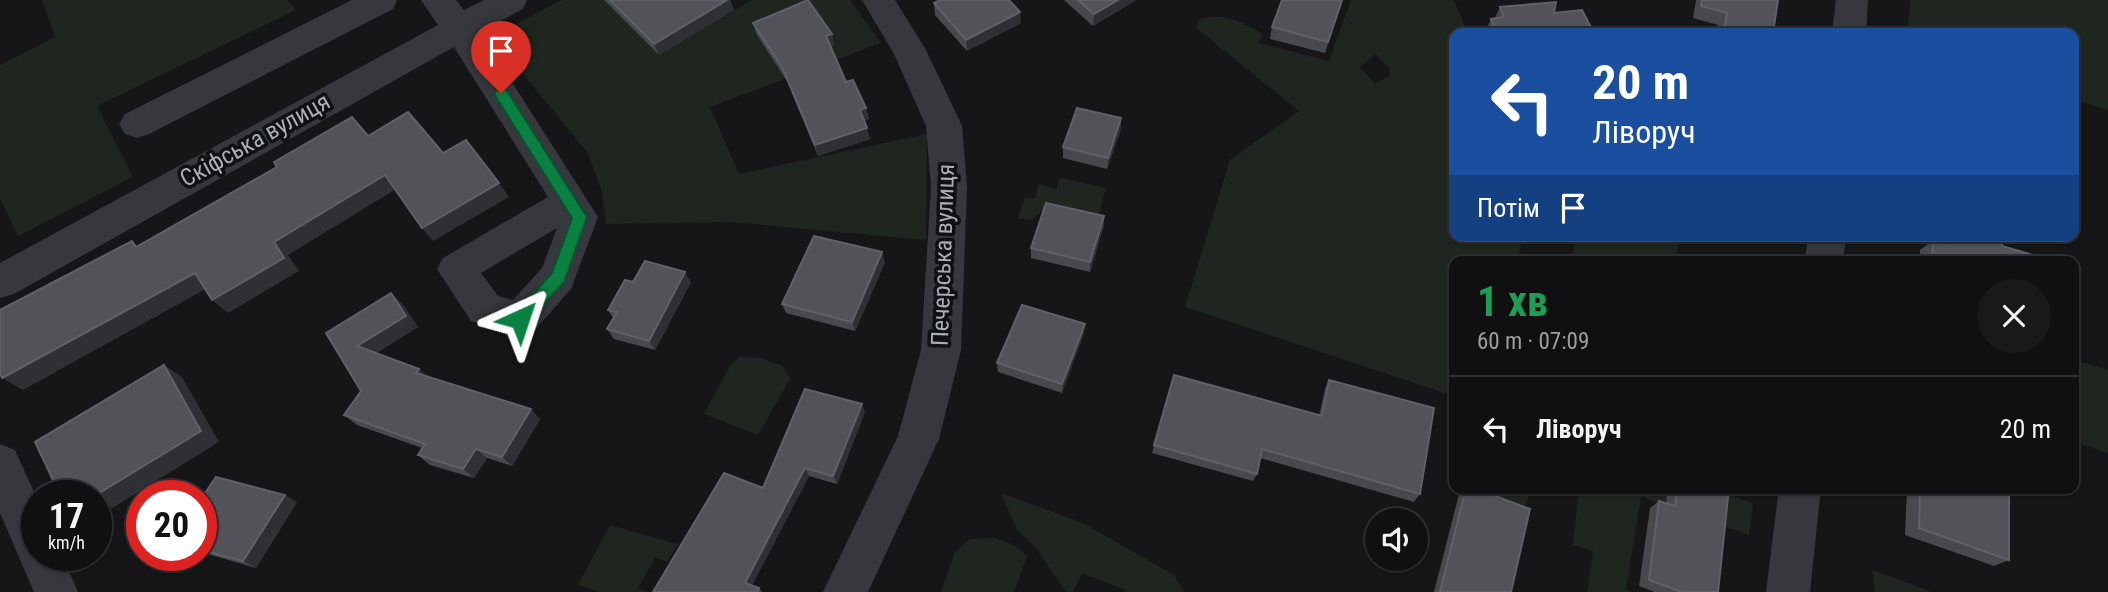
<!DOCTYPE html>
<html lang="uk">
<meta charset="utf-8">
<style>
body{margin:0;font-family:"Roboto Condensed",sans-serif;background:#19191b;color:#f1f3f6;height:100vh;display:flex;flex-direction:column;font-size:26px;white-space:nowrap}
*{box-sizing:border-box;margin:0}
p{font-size:23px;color:#9c9d9f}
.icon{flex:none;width:38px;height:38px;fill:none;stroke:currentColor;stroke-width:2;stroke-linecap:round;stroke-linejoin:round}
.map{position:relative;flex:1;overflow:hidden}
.side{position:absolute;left:1449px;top:256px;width:630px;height:238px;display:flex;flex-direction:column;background:#101012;border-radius:14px;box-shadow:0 2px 5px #0004,0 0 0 2px #303032}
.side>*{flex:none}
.hud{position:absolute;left:1449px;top:28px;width:630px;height:214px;border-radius:14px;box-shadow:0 2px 5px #0004,0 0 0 2px #303032;background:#1a4fa0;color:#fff;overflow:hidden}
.tools{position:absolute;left:1365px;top:508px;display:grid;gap:14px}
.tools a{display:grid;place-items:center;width:63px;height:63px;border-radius:50%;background:#101012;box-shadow:0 2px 5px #0004,0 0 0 2px #303032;font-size:35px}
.speed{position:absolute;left:21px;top:480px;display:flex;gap:14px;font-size:35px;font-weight:700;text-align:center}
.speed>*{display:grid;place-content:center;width:91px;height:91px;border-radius:50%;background:#101012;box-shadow:0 2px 5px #0004,0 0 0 2px #303032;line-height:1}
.speed small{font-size:18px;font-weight:400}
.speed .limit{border:10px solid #d22;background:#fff;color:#111}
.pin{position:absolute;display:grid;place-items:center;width:60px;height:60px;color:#fff;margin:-72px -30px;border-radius:50% 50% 50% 0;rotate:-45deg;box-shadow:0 0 7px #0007}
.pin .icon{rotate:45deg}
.me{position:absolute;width:77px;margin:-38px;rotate:42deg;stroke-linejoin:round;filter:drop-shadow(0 0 5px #0008)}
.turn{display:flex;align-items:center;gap:24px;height:147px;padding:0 28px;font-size:32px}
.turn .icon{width:91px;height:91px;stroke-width:2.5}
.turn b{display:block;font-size:49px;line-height:60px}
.then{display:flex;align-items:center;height:66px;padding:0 28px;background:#0003;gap:14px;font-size:26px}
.round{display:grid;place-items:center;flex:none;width:74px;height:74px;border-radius:37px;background:#19191b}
.overview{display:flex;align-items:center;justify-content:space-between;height:119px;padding:0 28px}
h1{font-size:42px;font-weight:700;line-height:52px;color:#1e9e55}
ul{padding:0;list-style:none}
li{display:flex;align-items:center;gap:21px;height:105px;padding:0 28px;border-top:2px solid #303032}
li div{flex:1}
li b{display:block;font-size:26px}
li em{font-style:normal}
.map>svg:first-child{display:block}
.green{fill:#1e261f;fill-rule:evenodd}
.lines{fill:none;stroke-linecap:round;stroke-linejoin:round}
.minor{fill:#37383d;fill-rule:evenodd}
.wall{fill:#47494d}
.shaded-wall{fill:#2f3033}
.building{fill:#525359;stroke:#5f6168;stroke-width:2}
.route{fill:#0b8043;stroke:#07532c;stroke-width:2}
.labels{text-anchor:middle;stroke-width:7;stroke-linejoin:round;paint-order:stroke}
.street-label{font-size:24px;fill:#a8adb8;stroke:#111113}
</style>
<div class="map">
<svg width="2108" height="592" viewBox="0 0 2108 592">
<rect width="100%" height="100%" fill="#161618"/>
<g class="green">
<path d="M42,0H288L296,10L97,106L133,177L18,236L0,198V65L55,37Z"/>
<path d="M562,0H604L659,55L752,0H850L881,43L710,107L739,174L927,134L926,240L730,222L606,224L602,193L588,153L492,36Z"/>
<path d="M1351,0H1454L1467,33H1454V236H1523L1517,261H1454V396L1185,307L1230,160L1299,111L1195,27L1200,19C1224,12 1243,22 1263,34L1259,43L1329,61ZM1376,54L1390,69L1389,76L1375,84L1360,67Z"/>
<path d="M1910,0H2108V110L2074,100V33H1908Z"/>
<path d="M1060,178L1106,188L1098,218L1048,206L1031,220L1018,218L1025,197L1035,199L1038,184L1056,189Z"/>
<path d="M1581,236H1680L1675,260L1662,255L1660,261H1571L1573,249Z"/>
<path d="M739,357L760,358L783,366L790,379L758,435L704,414L731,364Z"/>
<path d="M2074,360L2108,370V453L2074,442Z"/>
<path d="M1487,488H1530L1526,506L1491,496Z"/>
<path d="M1579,488H1708L1753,503L1749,535L1641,497L1626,590L1631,592H1587L1593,551L1573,545Z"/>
<path d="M1001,493L1083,523L1174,575L1184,592H1125V590L1082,573L1073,592H1066L1036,548L1017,530Z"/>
<path d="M610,525L677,544L668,562L655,558L638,588L648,592H600L578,585Z"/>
<path d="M995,538L1014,545L1027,556L1014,592H941L955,552L970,539Z"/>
<path d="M1873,570L1932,592H1874Z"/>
</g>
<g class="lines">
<g class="minor">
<path d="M352,0H397L393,9L149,134L137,138L125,134L119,124L125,114Z"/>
<path d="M421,0H456L464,10L484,0H527L523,9L480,32L598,217L571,289L534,331L520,336L471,321L437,269L443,258L548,197L454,47L14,294L0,298V263L438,25ZM557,228L542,268L513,300L498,296L481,273Z"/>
<path d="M862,0H895L926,50L962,126L967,187L961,350L939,439L868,592H823L898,436L921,350L931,187L926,126L894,54Z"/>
<path d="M1836,0H1868L1866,33H1832Z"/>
<path d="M1808,236H1846L1843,261H1805Z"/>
<path d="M0,444L15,450L37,499V555H62L78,592H34L0,513Z"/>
<path d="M1779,488H1821L1810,592H1766Z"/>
</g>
</g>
<g class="wall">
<path d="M604,0H730L734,10L659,55Z"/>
<path d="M1064,0H1136L1093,26Z"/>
<path d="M1342,0L1325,53L1270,39L1272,27Z"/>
<path d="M1696,0H1778L1773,33H1717L1718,25L1693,18Z"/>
<path d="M934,3L1021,23L967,51L935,15Z"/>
<path d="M1500,7L1554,13L1594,33H1487L1486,30L1491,19L1495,18Z"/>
<path d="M753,23L832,34L834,45L831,47L846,82L866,108L869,119L864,121L870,139L818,156L787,81L757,35Z"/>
<path d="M1121,129L1107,169L1063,158V147Z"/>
<path d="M1104,226L1090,272L1031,258V248Z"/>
<path d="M1934,236H2003L2002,246L2047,261H1920V250L1933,240Z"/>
<path d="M885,262L855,331L786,313L782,304Z"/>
<path d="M633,282H691L655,350L614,339L607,329L613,318L608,310Z"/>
<path d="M403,305L418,327L376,353L419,369L428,377L540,419L512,466L487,458L474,478L430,465L418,455L422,448L357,425L344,415L361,391L326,333Z"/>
<path d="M1084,333L1062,393L998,372L997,363Z"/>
<path d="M1329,380L1420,494L1414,502L1260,458L1257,474L1253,481L1152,453L1154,445L1319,416L1325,389Z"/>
<path d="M865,412L837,484L809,476L752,585L759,588L762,592H653L763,488Z"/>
<path d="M1465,488H1474L1511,592H1434L1459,494Z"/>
<path d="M1668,488H1729L1718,592H1655L1639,586L1650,508L1659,501L1666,503Z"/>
<path d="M1907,488H2009V560L1994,566L1905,535Z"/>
<path d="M201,499L297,502L256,568L201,552Z"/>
</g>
<g class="shaded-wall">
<path d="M727,0H730L734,10L659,55L654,44Z"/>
<path d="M1118,0H1136L1093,26L1094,14Z"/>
<path d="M1020,12L1021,23L967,51L966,40Z"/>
<path d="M832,34L834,45L829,48L826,36Z"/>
<path d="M866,108L869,119L862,121L860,110Z"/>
<path d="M1121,118V129L1107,169L1108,158Z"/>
<path d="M867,128L870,139L818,156L815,145Z"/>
<path d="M385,175L396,189L288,255L299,271L228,313L212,300L274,242Z"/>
<path d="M499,183L509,197L433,241L422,228Z"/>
<path d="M1104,216V226L1090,272V262Z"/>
<path d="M882,252L885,262L855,331L852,322Z"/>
<path d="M685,272L691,282L655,350L649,341Z"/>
<path d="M195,273L211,286L23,390L2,378Z"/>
<path d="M391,293L403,305L418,327L370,357L357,346Z"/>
<path d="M1085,324L1084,333L1062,393V384Z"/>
<path d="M164,365L182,377L219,442L96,518V495Z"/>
<path d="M419,369L431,380L416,373Z"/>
<path d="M862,404L865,412L837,484L833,476Z"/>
<path d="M531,409L540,419L512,466L502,457Z"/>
<path d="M476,449L487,458L474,478L463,469Z"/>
<path d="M805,468L809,476L750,589L745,583Z"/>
<path d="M285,495L297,502L256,568L243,561Z"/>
</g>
<g class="building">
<path d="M610,0H727L654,44Z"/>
<path d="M808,0L832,34L826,36L846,82L853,80L866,108L860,110L867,128L815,145L783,69L753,23Z"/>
<path d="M940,0H1009L1020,12L966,40L934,3Z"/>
<path d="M1078,0H1118L1094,14Z"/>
<path d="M1282,0H1342L1328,42L1272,27Z"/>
<path d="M1702,0H1778L1773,33H1724L1727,13L1701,6Z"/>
<path d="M1556,2L1554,13L1582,10L1594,33H1497L1491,19L1504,17L1500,7Z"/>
<path d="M1077,108L1121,118L1108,158L1063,147Z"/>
<path d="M408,112L443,153L466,140L499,183L422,228L385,175L274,242L284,258L212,300L195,273L2,378L0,373V310L132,241L136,247L277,167L274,162L352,117L368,136Z"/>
<path d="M1046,203L1104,216L1090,262L1031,248Z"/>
<path d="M814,236L882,252L852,322L782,304Z"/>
<path d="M1946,236H2003L2002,246L2047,259V261H1932L1933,240L1945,244Z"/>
<path d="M645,261L685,272L649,341L607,329L617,312L608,310L625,280L633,282Z"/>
<path d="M391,293L406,316L357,346L419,369L416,373L531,409L502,457L476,449L463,469L418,455L425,444L344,415L361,391L326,333Z"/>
<path d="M1022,305L1085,324L1062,384L997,363Z"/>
<path d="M164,365L201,431L96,495H60L35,442Z"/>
<path d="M1174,375L1322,416L1329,380L1434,408L1420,494L1262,449L1257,474L1154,445Z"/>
<path d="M805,389L862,404L833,476L805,468L745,583L759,588L757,592H653L724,473L763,488Z"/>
<path d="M216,477L285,495L243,561L201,550V499Z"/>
<path d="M1466,488H1474L1530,509L1511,592H1440Z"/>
<path d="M1677,488H1729L1718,592H1682L1649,580L1659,501L1675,506Z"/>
<path d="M1920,488H2009V560L1919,528Z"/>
</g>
<path class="route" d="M501,87L506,89L587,217L564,282L526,324H515L512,319L515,314L552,273L572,218L496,97L494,93Z"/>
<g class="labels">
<g class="street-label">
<text transform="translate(255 140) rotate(-29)" y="8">Скіфська вулиця</text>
<text transform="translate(943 255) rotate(-88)" y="8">Печерська вулиця</text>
</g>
</g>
</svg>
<div class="tools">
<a><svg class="icon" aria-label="sound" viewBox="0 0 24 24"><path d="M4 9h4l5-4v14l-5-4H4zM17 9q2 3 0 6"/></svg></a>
</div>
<div class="speed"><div>17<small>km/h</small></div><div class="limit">20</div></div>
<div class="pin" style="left:501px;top:93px;background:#d93025"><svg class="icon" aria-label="arrive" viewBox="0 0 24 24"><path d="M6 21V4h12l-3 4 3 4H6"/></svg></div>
<svg class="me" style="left:520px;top:319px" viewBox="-20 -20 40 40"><path d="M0-17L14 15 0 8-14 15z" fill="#0b8043" stroke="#fff" stroke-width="4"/></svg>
<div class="hud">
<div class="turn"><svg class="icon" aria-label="left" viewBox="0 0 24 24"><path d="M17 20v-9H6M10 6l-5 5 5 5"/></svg><div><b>20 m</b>Ліворуч</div></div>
<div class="then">Потім<svg class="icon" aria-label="arrive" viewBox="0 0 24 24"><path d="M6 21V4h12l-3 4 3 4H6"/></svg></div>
</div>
<section class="side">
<div class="overview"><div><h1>1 хв</h1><p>60 m · 07:09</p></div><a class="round"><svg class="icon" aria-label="close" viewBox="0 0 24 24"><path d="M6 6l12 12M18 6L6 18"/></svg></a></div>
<ul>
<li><svg class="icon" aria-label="left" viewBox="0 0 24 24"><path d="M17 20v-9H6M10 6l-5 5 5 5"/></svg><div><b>Ліворуч</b></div><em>20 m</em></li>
</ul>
</section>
</div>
